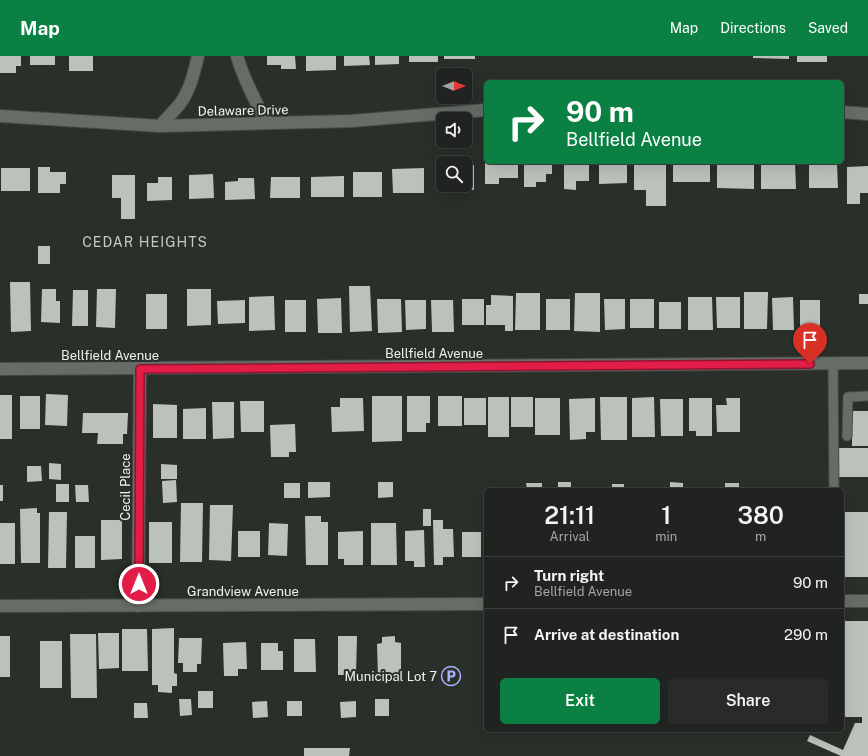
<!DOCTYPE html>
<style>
body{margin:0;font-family:"Public Sans",sans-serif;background:#282b29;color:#f1f3f6;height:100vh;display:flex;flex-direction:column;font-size:15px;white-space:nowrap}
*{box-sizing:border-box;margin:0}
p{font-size:13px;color:#a2a4a5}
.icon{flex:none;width:22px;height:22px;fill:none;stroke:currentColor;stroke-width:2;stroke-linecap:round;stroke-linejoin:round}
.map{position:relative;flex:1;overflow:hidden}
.details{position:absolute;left:484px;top:432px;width:360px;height:244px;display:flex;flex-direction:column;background:#202320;border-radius:6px;box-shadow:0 4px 16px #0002,0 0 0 1px #3d403e}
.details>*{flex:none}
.top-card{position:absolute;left:484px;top:24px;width:360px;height:84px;border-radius:6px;box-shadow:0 4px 16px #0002,0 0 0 1px #3d403e;background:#0b8043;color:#fff;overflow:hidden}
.needle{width:26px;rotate:90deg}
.tools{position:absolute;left:436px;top:12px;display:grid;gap:8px}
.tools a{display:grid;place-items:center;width:36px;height:36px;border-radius:6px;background:#202320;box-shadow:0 4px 16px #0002,0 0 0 1px #3d403e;font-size:20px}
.pin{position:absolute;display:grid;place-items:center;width:34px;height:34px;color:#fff;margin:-41px -17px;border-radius:50% 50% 50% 0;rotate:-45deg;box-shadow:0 0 4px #0007}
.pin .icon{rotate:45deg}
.me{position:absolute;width:44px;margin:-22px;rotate:0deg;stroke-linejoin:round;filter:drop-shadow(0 0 3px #0008)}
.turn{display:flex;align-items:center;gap:14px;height:84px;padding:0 16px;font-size:18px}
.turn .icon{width:52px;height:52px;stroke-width:2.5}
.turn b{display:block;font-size:28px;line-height:34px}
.eta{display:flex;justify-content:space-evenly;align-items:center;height:68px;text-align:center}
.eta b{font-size:24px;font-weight:600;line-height:28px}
.button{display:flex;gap:8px;margin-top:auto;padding:8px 16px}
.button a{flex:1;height:46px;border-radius:6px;background:#0b8043;color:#fff;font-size:16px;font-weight:600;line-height:46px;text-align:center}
.button a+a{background:#282b29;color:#f1f3f6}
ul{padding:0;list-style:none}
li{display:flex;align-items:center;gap:12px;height:52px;padding:0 16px;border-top:1px solid #3d403e}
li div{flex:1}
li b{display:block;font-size:15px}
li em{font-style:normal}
header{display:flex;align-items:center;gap:24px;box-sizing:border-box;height:56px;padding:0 20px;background:#0b8043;color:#fff}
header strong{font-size:19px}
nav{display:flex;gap:22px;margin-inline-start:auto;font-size:14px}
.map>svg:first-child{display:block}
.building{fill:#bbc2bc}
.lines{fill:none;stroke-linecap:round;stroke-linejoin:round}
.lane-casing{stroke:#474c48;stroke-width:11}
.street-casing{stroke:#474c48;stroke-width:14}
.lane{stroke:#666d67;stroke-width:9}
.street{stroke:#666d67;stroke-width:12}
.route-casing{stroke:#92132f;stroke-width:10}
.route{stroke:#e11d48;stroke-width:7}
.labels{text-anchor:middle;stroke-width:4;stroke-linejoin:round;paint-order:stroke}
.street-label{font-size:13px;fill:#eff3f0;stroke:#2a2f2a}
.poi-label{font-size:13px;fill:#eff3f0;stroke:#2a2f2a;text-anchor:end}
.neighbourhood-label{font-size:14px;letter-spacing:1px;fill:#c3cac4;stroke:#2a2f2a}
</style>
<header>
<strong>Map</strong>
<nav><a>Map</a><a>Directions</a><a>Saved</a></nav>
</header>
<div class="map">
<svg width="868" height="700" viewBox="0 0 868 700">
<rect width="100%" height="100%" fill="#2a2f2a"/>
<g class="building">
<path d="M0,0H21V10H16V17H0Z"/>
<rect x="30" y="0" width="25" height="9"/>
<rect x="69" y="0" width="24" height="15"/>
<path d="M267,0H295L296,13H281V9H267Z"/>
<path d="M306,0H336V14L306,15Z"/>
<path d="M344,0H369L370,9L344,10Z"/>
<path d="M375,0H399V8L375,9Z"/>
<rect x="409" y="0" width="29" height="6"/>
<rect x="444" y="0" width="31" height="3"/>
<path d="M753,0H789V3L753,2Z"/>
<rect x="797" y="0" width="30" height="6"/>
<path d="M485,106H518V122H499V128H485Z"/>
<path d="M524,106H552V118H546V126H536V131H524Z"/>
<path d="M564,106H589V125H576V134L564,133Z"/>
<path d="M599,106H627V127L599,128Z"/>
<path d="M634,106H666V150H646V134H634Z"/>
<rect x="673" y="106" width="37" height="20"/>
<path d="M717,106H754V133L717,132Z"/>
<path d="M761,106H795L796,133H761Z"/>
<path d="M837,108L838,132H809V109Z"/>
<path d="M441,109H443V129H465V109H474V134H441Z"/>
<path d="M868,110V137H860V148H847V111Z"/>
<path d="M38,111H50V116H66V128H60V137H38Z"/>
<rect x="1" y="112" width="29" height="23"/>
<path d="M424,112V137H393L392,113Z"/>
<rect x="353" y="116" width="29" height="25"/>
<path d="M213,118L214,142L189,143V119Z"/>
<path d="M112,119H135V163H121V142H112Z"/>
<path d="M344,120V141H311V121Z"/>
<path d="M158,121H172V144L147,145V127H158Z"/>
<path d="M271,121H300V142H270Z"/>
<path d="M238,122H254L255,143L225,144V126L238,125Z"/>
<rect x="38" y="190" width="12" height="18"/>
<path d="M10,226H30L31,275L11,276Z"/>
<path d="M349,230H370L372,275L350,276Z"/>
<path d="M42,233H56V245H60V267L41,266Z"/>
<path d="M97,233H116L115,272L96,271Z"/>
<path d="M187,233H211V269L187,270Z"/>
<path d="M73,234H88V270H72Z"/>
<path d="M744,236H768L767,273H744Z"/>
<path d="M516,237H540V274H515Z"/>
<path d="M575,237H600V276L574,275Z"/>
<rect x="146" y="238" width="21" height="35"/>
<rect x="859" y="238" width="9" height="10"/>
<path d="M491,239L513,240V275H505V269H486V249H491Z"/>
<path d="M274,240L275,274L249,275V241Z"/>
<path d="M688,241H712L713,274H688Z"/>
<path d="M716,241H740V272H717Z"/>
<path d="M793,241L794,274H773L772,242Z"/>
<path d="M341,242L342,277H318L317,243Z"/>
<path d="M377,243H401L402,276L378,277Z"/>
<rect x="462" y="243" width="22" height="26"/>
<rect x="546" y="243" width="24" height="31"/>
<path d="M604,243H625V273L605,274Z"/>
<rect x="630" y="243" width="24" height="29"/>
<path d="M245,244V267L218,268L217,245Z"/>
<rect x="285" y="244" width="21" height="32"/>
<path d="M405,244H426V273L406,274Z"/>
<path d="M431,244H453L454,276H432Z"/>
<rect x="800" y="244" width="20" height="29"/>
<rect x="659" y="246" width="22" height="27"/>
<path d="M46,338L68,339L67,370L45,369Z"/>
<rect x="0" y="339" width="12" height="44"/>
<rect x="20" y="340" width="20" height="33"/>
<path d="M372,340H402V385L372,386Z"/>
<path d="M407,340H430V367H426V376H407Z"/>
<rect x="438" y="340" width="24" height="30"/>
<rect x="488" y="341" width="21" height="40"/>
<rect x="511" y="341" width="22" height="30"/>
<path d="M600,341H627V384H601Z"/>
<path d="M654,341L655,381H632V342Z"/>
<path d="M340,342H363L364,375L332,376L331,351H340Z"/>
<rect x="464" y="342" width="22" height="27"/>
<rect x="535" y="342" width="25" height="37"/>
<path d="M595,342V376H586V383L570,384L569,343Z"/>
<path d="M689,342H712V380H696V375H689Z"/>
<path d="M726,342H740V376H717L716,349H727Z"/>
<path d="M660,343H683V380H661Z"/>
<path d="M240,345H264V376H241Z"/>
<path d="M212,346H234V382L213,383Z"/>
<path d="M153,348L177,349V382H153Z"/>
<path d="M206,352V383H183V353Z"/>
<rect x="852" y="355" width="16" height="35"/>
<path d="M83,357H128L127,378H123V388H97L98,377H82Z"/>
<path d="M295,368L296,396H289V401H271L270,369Z"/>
<rect x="838" y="392" width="30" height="29"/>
<path d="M49,407L61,408V424L49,423Z"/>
<path d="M161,408L177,409V423H161Z"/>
<path d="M27,410H41L42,425L27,426Z"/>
<path d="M176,424L177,446L163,447L162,425Z"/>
<path d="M308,426H330V441L308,442Z"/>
<path d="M378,426H393V441L378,442Z"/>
<rect x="558" y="426" width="13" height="8"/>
<path d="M670,426L683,427V434H670Z"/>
<rect x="284" y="427" width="16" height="15"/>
<path d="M526,427H542V434H527Z"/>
<rect x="725" y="427" width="14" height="7"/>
<rect x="56" y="428" width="13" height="18"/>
<rect x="612" y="428" width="12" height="6"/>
<rect x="0" y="429" width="3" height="16"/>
<path d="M75,429H88L89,446H76Z"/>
<path d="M181,447H203L202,506H180Z"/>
<path d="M210,449H233L231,505L209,504Z"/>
<path d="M37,452V457H40V507H21L20,453Z"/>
<rect x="423" y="453" width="8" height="17"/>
<path d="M49,456H67L66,512H48Z"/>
<path d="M844,456H868V521H842Z"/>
<path d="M305,460H321V466H328V509H306Z"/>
<path d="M101,464H122V503L101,504Z"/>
<path d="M433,464H443V473H453L454,501H443V509H434Z"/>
<rect x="149" y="466" width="23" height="41"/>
<rect x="0" y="467" width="15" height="41"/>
<path d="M269,467L288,468L287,500L268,499Z"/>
<path d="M371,467H396L397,509H371Z"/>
<path d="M424,474L425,511H414V505H405V475Z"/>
<rect x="238" y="475" width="22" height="26"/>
<path d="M363,475V509H344V503H338V476Z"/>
<rect x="462" y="476" width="19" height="25"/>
<rect x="75" y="480" width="20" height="32"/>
<path d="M842,565H868V700H841L807,685L810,679L843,694L855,667H862V661H842Z"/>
<path d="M174,572V617L177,618V630H172V637L158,636V629H152V573Z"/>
<path d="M122,573H147L148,615H122Z"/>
<path d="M98,577H119V612L99,613Z"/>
<path d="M70,578H96L97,642H71Z"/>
<rect x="0" y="580" width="10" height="41"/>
<path d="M338,580H357L356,619H338Z"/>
<path d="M395,580V586L401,587V622H378L377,588L382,587V581Z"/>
<path d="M179,582H202L201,608H197V616H183V607H178Z"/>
<path d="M294,583H315L316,616H294Z"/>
<rect x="40" y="585" width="22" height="47"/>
<path d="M246,586L247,613H238V620H224L223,587Z"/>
<path d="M261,587H278V595H283V614H261Z"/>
<rect x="198" y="635" width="15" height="17"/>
<path d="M179,643H191L192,659L180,660Z"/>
<rect x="375" y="643" width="14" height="17"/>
<path d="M267,645L268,661L253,662L252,646Z"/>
<rect x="287" y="645" width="15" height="15"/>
<path d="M356,645V661L341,662L340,646Z"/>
<path d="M134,647H147L148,662H134Z"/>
<path d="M304,692H350L349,700H304Z"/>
</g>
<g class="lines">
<g class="lane-casing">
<g id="lane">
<path d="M833,308L834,434"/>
<path d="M847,380L848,341L868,340"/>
</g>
</g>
<g class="street-casing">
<g id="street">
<path d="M237,0C244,24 255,45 267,67"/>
<path d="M842,56L868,58"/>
<path d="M0,60L160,70L351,65L486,54"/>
<path d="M160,70C166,63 173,56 179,49C190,35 194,17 198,0"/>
<path d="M0,313L868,307"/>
<path d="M842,545H868"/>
<path d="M0,550L486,548"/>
<path d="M138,550L140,313"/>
</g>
</g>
<use href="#lane" class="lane"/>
<use href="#street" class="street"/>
</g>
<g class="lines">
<g class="route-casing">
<path id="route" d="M139,528L140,313L810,308"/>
</g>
<use href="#route" class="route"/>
</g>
<defs>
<g id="parking-ring" transform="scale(1)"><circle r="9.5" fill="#2a2f2a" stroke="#a7b1fc" stroke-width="1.5"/><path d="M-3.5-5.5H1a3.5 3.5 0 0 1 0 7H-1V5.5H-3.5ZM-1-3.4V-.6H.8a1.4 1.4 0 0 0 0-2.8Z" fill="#a7b1fc"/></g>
</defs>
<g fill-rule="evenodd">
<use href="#parking-ring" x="451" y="620"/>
</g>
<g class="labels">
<g class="street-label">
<text transform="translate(243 54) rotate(-1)" y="5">Delaware Drive</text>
<text x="434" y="302">Bellfield Avenue</text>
<text x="110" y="304">Bellfield Avenue</text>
<text transform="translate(125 431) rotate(-90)" y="5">Cecil Place</text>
<text x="243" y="540">Grandview Avenue</text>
</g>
<g class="poi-label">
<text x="437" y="625">Municipal Lot 7</text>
</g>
<g class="neighbourhood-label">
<text x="145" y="191">CEDAR HEIGHTS</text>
</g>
</g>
</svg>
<div class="tools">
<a><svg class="needle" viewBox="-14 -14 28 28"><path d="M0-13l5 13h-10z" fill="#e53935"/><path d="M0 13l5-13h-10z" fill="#a2a4a5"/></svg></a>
<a><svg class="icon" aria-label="sound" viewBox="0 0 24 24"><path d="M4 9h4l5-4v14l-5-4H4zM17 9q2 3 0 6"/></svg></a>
<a><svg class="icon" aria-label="search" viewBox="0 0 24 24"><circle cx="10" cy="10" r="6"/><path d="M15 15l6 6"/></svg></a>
</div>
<div class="pin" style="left:810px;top:308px;background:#d93025"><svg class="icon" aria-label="arrive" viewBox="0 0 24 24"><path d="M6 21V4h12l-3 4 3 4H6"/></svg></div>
<svg class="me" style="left:139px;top:528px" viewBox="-20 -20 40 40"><circle r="17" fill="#e11d48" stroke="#fff" stroke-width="3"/><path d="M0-11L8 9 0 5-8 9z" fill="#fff"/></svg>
<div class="top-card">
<div class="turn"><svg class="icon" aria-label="right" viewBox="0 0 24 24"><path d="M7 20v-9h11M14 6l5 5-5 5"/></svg><div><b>90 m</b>Bellfield Avenue</div></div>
</div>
<section class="details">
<div class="eta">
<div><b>21:11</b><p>Arrival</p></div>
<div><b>1</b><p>min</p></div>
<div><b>380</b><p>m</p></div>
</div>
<ul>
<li><svg class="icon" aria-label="right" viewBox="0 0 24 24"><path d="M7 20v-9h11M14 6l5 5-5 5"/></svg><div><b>Turn right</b><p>Bellfield Avenue</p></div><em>90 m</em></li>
<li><svg class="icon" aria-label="arrive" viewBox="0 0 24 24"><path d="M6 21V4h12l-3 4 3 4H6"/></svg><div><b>Arrive at destination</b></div><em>290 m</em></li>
</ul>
<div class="button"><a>Exit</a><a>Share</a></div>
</section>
</div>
